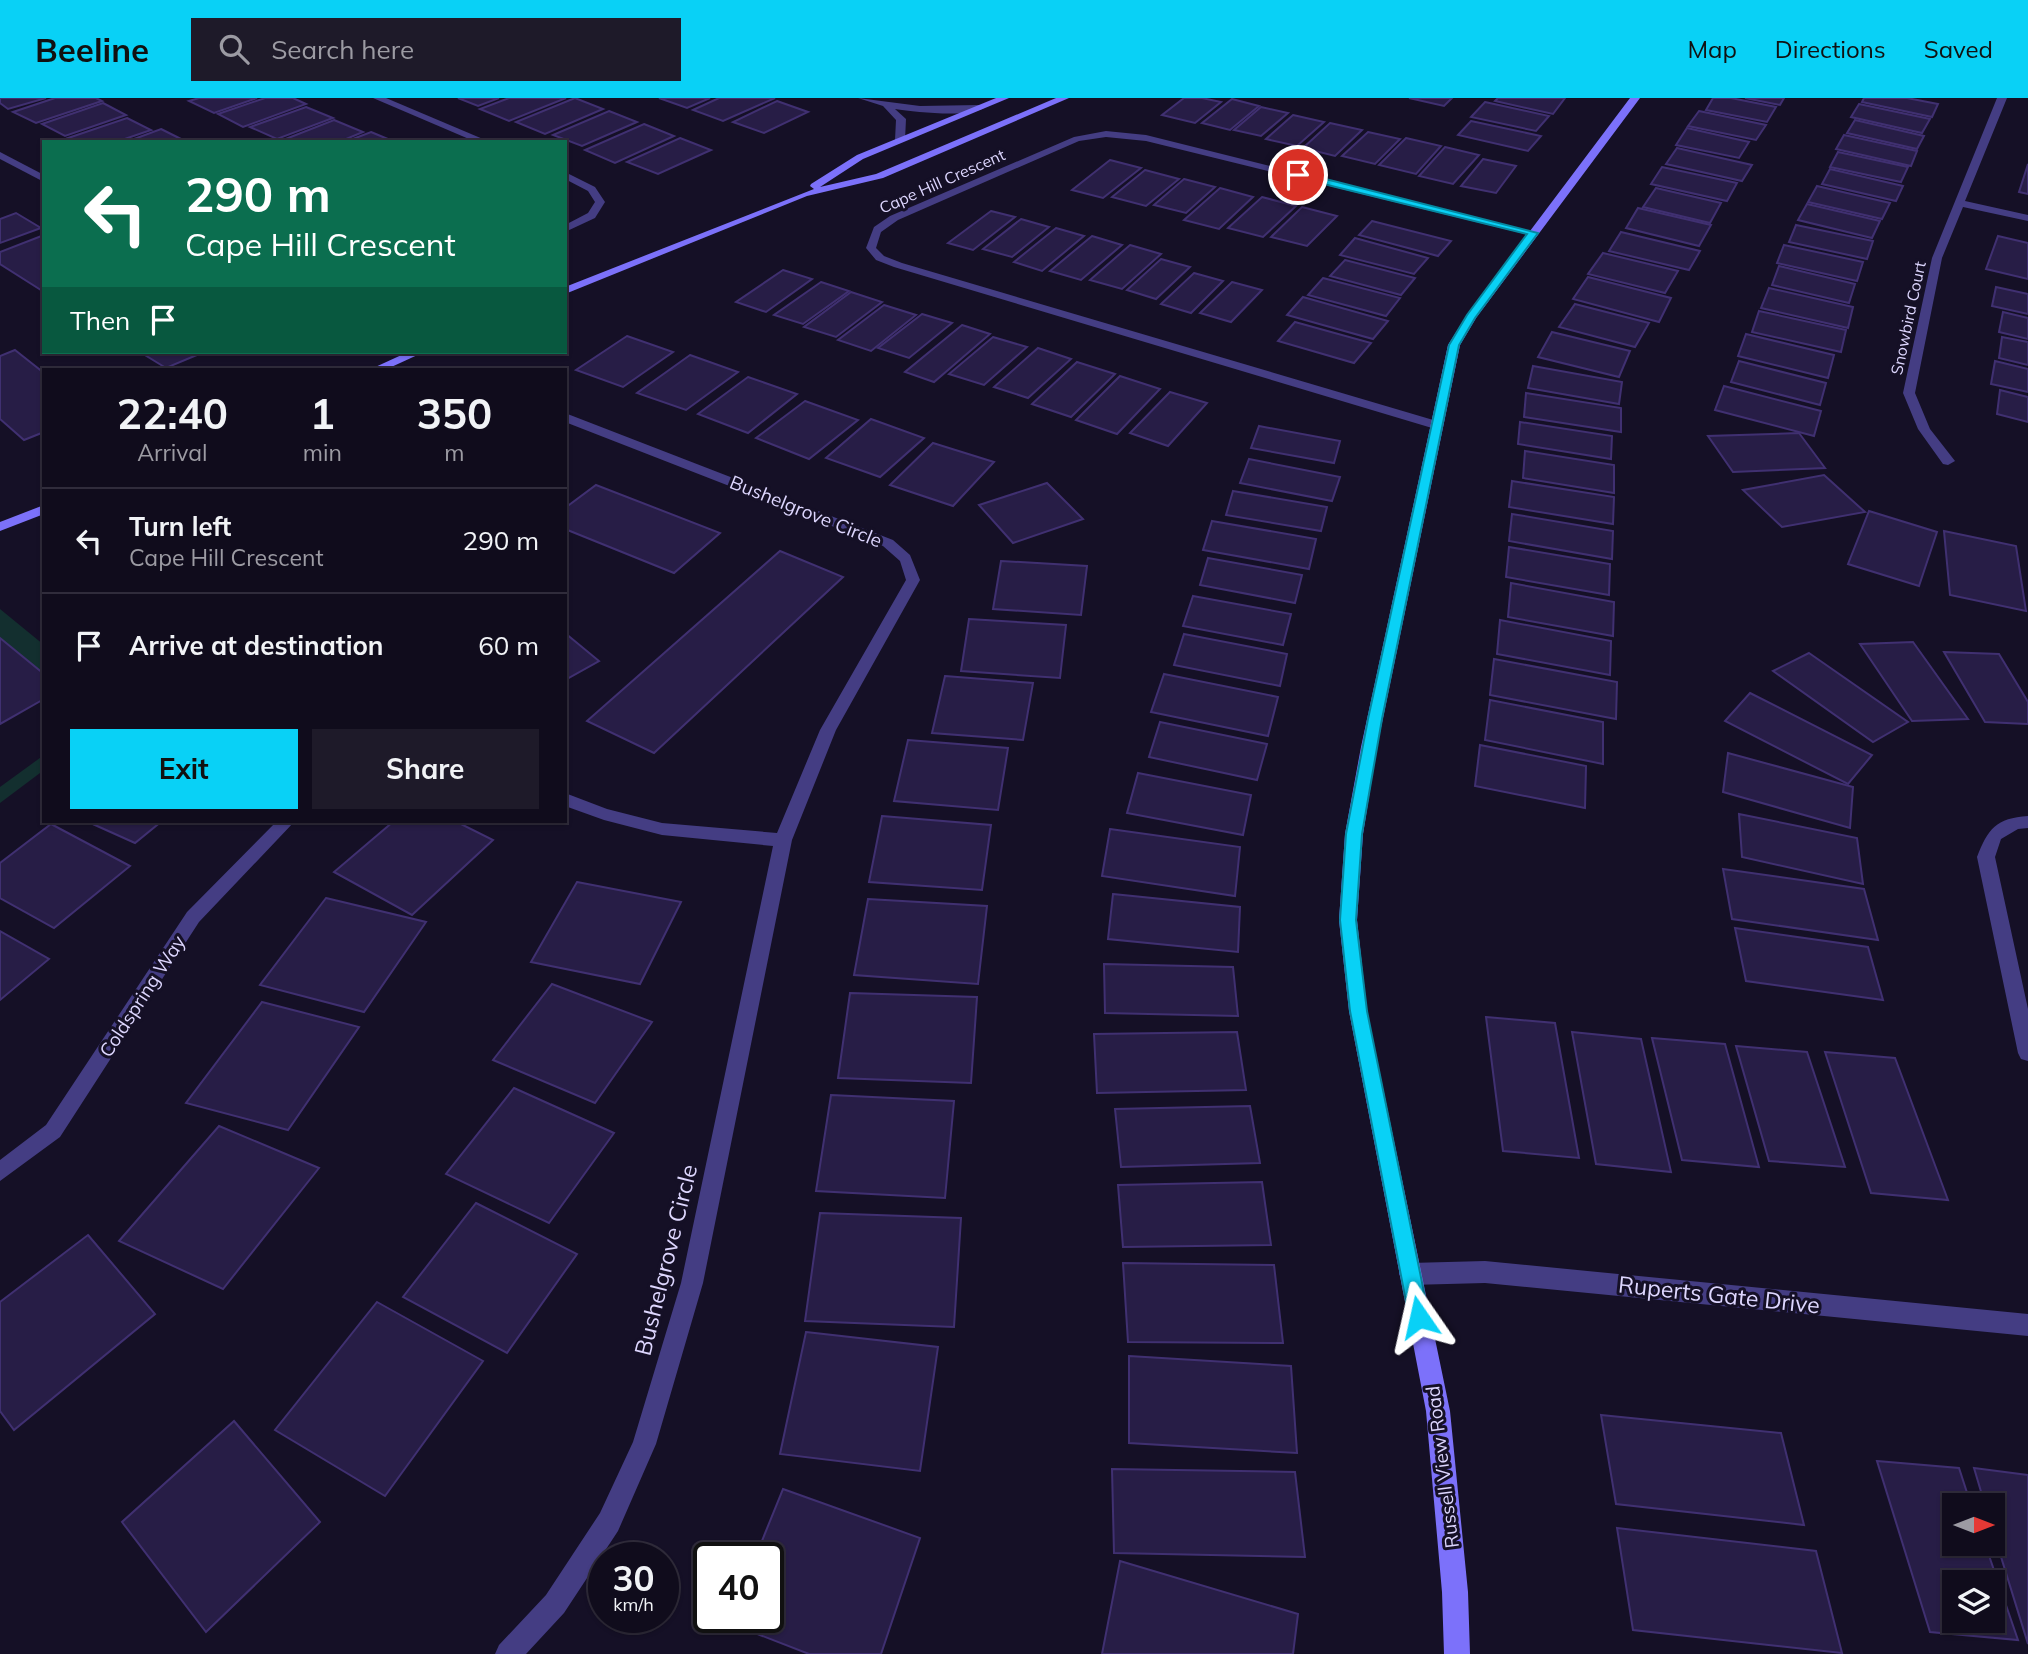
<!DOCTYPE html>
<style>
body{margin:0;font-family:Mulish,sans-serif;background:#1e1a29;color:#f1f3f6;height:100vh;display:flex;flex-direction:column;font-size:26px;white-space:nowrap}
*{box-sizing:border-box;margin:0}
p{font-size:23px;color:#9c9ba3}
.icon{flex:none;width:38px;height:38px;fill:none;stroke:currentColor;stroke-width:2;stroke-linecap:round;stroke-linejoin:round}
.map{position:relative;flex:1;overflow:hidden}
.details{position:absolute;left:42px;top:270px;width:525px;height:455px;display:flex;flex-direction:column;background:#100c1c;border-radius:0px;box-shadow:0 2px 5px #0004,0 0 0 2px #302c3b}
.details>*{flex:none}
.guide{position:absolute;left:42px;top:42px;width:525px;height:214px;border-radius:0px;box-shadow:0 2px 5px #0004,0 0 0 2px #302c3b;background:#0b6e4f;color:#fff;overflow:hidden}
.needle{width:46px;rotate:90deg}
.buttons{position:absolute;left:1942px;top:1395px;display:grid;gap:14px}
.buttons a{display:grid;place-items:center;width:63px;height:63px;border-radius:0px;background:#100c1c;box-shadow:0 2px 5px #0004,0 0 0 2px #302c3b;font-size:35px}
.speed{position:absolute;left:588px;top:1444px;display:flex;gap:14px;font-size:35px;font-weight:700;text-align:center}
.speed>*{display:grid;place-content:center;width:91px;height:91px;border-radius:50%;background:#100c1c;box-shadow:0 2px 5px #0004,0 0 0 2px #302c3b;line-height:1}
.speed small{font-size:18px;font-weight:400}
.speed .limit{border:4px solid #111;border-radius:10px;background:#fff;color:#111}
.pin{position:absolute;display:grid;place-items:center;width:60px;height:60px;color:#fff;margin:-30px;border:4px solid #fff;border-radius:50%;box-shadow:0 2px 7px #0007}
.me{position:absolute;width:77px;margin:-38px;rotate:349deg;stroke-linejoin:round;filter:drop-shadow(0 0 5px #0008)}
.turn{display:flex;align-items:center;gap:24px;height:147px;padding:0 28px;font-size:32px}
.turn .icon{width:91px;height:91px;stroke-width:2.5}
.turn b{display:block;font-size:49px;line-height:60px}
.then{display:flex;align-items:center;height:66px;padding:0 28px;background:#0003;gap:14px;font-size:26px}
.eta{display:flex;justify-content:space-evenly;align-items:center;height:119px;text-align:center}
.eta b{font-size:42px;font-weight:700;line-height:49px}
.button{display:flex;gap:14px;margin-top:auto;padding:14px 28px}
.button a{flex:1;height:80px;border-radius:0px;background:#09d1f6;color:#111;font-size:28px;font-weight:700;line-height:80px;text-align:center}
.button a+a{background:#1e1a29;color:#f1f3f6}
ul{padding:0;list-style:none}
li{display:flex;align-items:center;gap:21px;height:105px;padding:0 28px;border-top:2px solid #302c3b}
li div{flex:1}
li b{display:block;font-size:26px}
li em{font-style:normal}
header{display:flex;align-items:center;gap:42px;box-sizing:border-box;height:98px;padding:0 35px;background:#09d1f6;color:#111}
header strong{font-size:33px}
nav{display:flex;gap:38px;margin-inline-start:auto;font-size:24px}
.search{width:490px;height:63px;background:#1e1a29;display:flex;align-items:center;gap:18px;box-sizing:border-box;padding:0 24px;border-radius:0px;color:#9c9ba3;font-size:26px}
.map>svg:first-child{display:block}
.green{fill:#132f2f}
.building{fill:#271d46;stroke:#403071;stroke-width:2;fill-rule:evenodd}
.lines{fill:none;stroke-linecap:round;stroke-linejoin:round}
.street{fill:#443d83;fill-rule:evenodd}
.secondary{fill:#7c71fa;fill-rule:evenodd}
.route{fill:#09d1f6;stroke:#0688a0;stroke-width:2}
.labels{text-anchor:middle;stroke-width:6;stroke-linejoin:round;paint-order:stroke}
.far-street-label{font-size:16px;fill:#ddd6fe;stroke:#151026}
.street-label{font-size:19px;fill:#ddd6fe;stroke:#151026}
.near-street-label{font-size:23px;fill:#ddd6fe;stroke:#151026}
</style>
<header>
<strong>Beeline</strong>
<div class="search"><svg class="icon" aria-label="search" viewBox="0 0 24 24"><circle cx="10" cy="10" r="6"/><path d="M15 15l6 6"/></svg>Search here</div>
<nav><a>Map</a><a>Directions</a><a>Saved</a></nav>
</header>
<div class="map">
<svg width="2028" height="1556" viewBox="0 0 2028 1556">
<rect width="100%" height="100%" fill="#151026"/>
<g class="green">
<path d="M0,511L44,547V576L0,540Z"/>
<path d="M44,657V672L0,705V689Z"/>
</g>
<g class="building">
<path d="M0,0H46L8,11L0,5Z"/>
<path d="M55,0H96L102,3L36,25L13,14Z"/>
<path d="M199,0H257L214,15L189,3Z"/>
<path d="M265,0H293L306,6L243,29L218,16Z"/>
<path d="M458,0H499L478,8Z"/>
<path d="M509,0H566L509,23L480,11Z"/>
<path d="M575,0L603,11L545,36L516,24Z"/>
<path d="M659,0H710L687,10Z"/>
<path d="M719,0H775L723,23L693,12Z"/>
<path d="M1184,0H1202L1221,4L1195,25L1162,17Z"/>
<path d="M1409,0H1452L1444,8Z"/>
<path d="M1498,0H1565L1553,16L1495,3Z"/>
<path d="M1713,0H1731L1776,9L1767,24L1706,12Z"/>
<path d="M1745,0H1784L1780,7Z"/>
<path d="M1864,0H1907L1938,6L1932,19L1862,4Z"/>
<path d="M1232,1L1259,8L1230,32L1202,25Z"/>
<path d="M777,3L808,14L764,35L733,24Z"/>
<path d="M1485,4L1549,18L1536,33L1471,19Z"/>
<path d="M103,5L126,17L65,38L42,26Z"/>
<path d="M1859,6L1930,21L1922,35L1851,19Z"/>
<path d="M306,9L333,20L277,41L250,29Z"/>
<path d="M1261,9L1288,15L1261,38L1234,32Z"/>
<path d="M609,13L637,24L582,48L553,37Z"/>
<path d="M1699,13L1766,27L1756,42L1688,28Z"/>
<path d="M1293,17L1324,24L1297,48L1266,41Z"/>
<path d="M127,20L151,32L116,44H75L68,40Z"/>
<path d="M334,22L363,34L339,44L283,42Z"/>
<path d="M1855,22L1924,38L1917,51L1847,35Z"/>
<path d="M1471,23L1541,38L1528,53L1458,37Z"/>
<path d="M1330,25L1362,32L1335,58L1303,50Z"/>
<path d="M644,26L674,38L615,65L585,52Z"/>
<path d="M1687,30L1749,44L1739,60L1676,47Z"/>
<path d="M161,31L185,43L126,44Z"/>
<path d="M371,34L395,44H345Z"/>
<path d="M1368,34L1400,41L1375,66L1342,58Z"/>
<path d="M1844,37L1917,53L1911,68L1836,51Z"/>
<path d="M680,40L711,52L658,76L627,64Z"/>
<path d="M1406,40L1441,48L1416,76L1379,67Z"/>
<path d="M1445,49L1479,57L1453,86L1419,78Z"/>
<path d="M1677,50L1752,67L1742,83L1666,66Z"/>
<path d="M1838,54L1908,69L1901,84L1830,69Z"/>
<path d="M1483,61L1516,68L1496,95L1461,88Z"/>
<path d="M1110,62L1141,70L1103,100L1072,92Z"/>
<path d="M2028,66V96L2019,94Z"/>
<path d="M1662,69L1737,85L1727,103L1651,86Z"/>
<path d="M1830,71L1903,88L1896,103L1822,86Z"/>
<path d="M1145,72L1179,81L1146,108L1112,99Z"/>
<path d="M1184,81L1215,89L1186,115L1154,107Z"/>
<path d="M1817,88L1890,105L1882,121L1808,104Z"/>
<path d="M1220,90L1253,99L1219,131L1184,122Z"/>
<path d="M1656,90L1721,105L1710,125L1643,109Z"/>
<path d="M1262,99L1296,108L1263,139L1228,130Z"/>
<path d="M1807,106L1880,123L1872,140L1798,122Z"/>
<path d="M1302,109L1337,118L1307,148L1271,139Z"/>
<path d="M1638,110L1711,127L1699,148L1626,130Z"/>
<path d="M991,113L1015,119L973,152L948,145Z"/>
<path d="M16,115L41,130L0,145V121Z"/>
<path d="M1021,121L1049,129L1012,159L983,151Z"/>
<path d="M1372,123L1451,143L1438,158L1359,137Z"/>
<path d="M1796,127L1873,143L1867,161L1789,144Z"/>
<path d="M1056,130L1084,138L1042,173L1014,164Z"/>
<path d="M1621,134L1700,153L1689,172L1609,153Z"/>
<path d="M44,137V194L0,166V154Z"/>
<path d="M1092,138L1122,147L1081,182L1050,173Z"/>
<path d="M1998,138L2028,145V181L1986,171Z"/>
<path d="M1355,140L1428,160L1414,176L1340,157Z"/>
<path d="M1130,147L1161,156L1122,191L1090,182Z"/>
<path d="M1784,147L1863,164L1857,183L1777,165Z"/>
<path d="M1603,155L1678,173L1665,195L1588,176Z"/>
<path d="M1161,161L1190,169L1156,201L1127,192Z"/>
<path d="M1345,162L1415,180L1401,197L1330,178Z"/>
<path d="M1779,168L1855,186L1849,205L1772,187Z"/>
<path d="M783,172L812,181L766,214L736,204Z"/>
<path d="M1194,175L1223,183L1191,215L1161,206Z"/>
<path d="M1588,179L1671,200L1659,224L1573,201Z"/>
<path d="M1323,180L1400,200L1386,218L1308,197Z"/>
<path d="M821,184L849,193L803,226L774,217Z"/>
<path d="M1232,184L1262,192L1231,224L1200,215Z"/>
<path d="M1996,189L2028,196V216L1992,208Z"/>
<path d="M1769,190L1853,209L1848,230L1761,210Z"/>
<path d="M851,194L882,204L836,239L804,229Z"/>
<path d="M1303,199L1388,223L1373,241L1287,217Z"/>
<path d="M1575,206L1649,225L1635,249L1559,229Z"/>
<path d="M884,207L916,217L871,253L838,242Z"/>
<path d="M1759,213L1846,232L1841,254L1752,234Z"/>
<path d="M2003,214L2028,220V241L1999,234Z"/>
<path d="M922,216L952,225L909,260L878,250Z"/>
<path d="M1295,224L1371,245L1354,265L1278,243Z"/>
<path d="M962,227L990,236L934,284L905,274Z"/>
<path d="M1552,234L1630,253L1619,279L1538,259Z"/>
<path d="M1746,236L1834,257L1828,280L1738,258Z"/>
<path d="M627,238L673,254L623,289L576,272Z"/>
<path d="M993,239L1027,249L984,287L949,276Z"/>
<path d="M2002,239L2028,244V267L1999,260Z"/>
<path d="M1038,250L1071,261L1028,300L994,289Z"/>
<path d="M15,252L44,275V334L24,342L0,321V258Z"/>
<path d="M140,254H204L166,270Z"/>
<path d="M690,257L738,274L686,312L637,295Z"/>
<path d="M1739,263L1826,285L1820,307L1731,284Z"/>
<path d="M1995,263L2028,271V294L1991,286Z"/>
<path d="M1077,264L1115,276L1071,319L1032,306Z"/>
<path d="M1533,268L1622,284L1619,306L1528,290Z"/>
<path d="M1120,278L1160,291L1117,336L1076,322Z"/>
<path d="M748,279L797,296L748,335L698,316Z"/>
<path d="M1724,288L1821,313L1814,338L1715,312Z"/>
<path d="M2000,292L2028,299V324L1997,316Z"/>
<path d="M1170,294L1207,305L1168,348L1130,335Z"/>
<path d="M1526,295L1621,310V334L1524,319Z"/>
<path d="M805,303L858,322L809,361L756,340Z"/>
<path d="M871,321L924,340L880,379L826,360Z"/>
<path d="M1520,324L1612,338L1611,361L1518,346Z"/>
<path d="M1259,328L1340,343L1334,365L1251,350Z"/>
<path d="M1799,335L1825,370L1733,374L1708,338Z"/>
<path d="M933,345L994,364L953,408L890,387Z"/>
<path d="M1525,353L1614,367V395L1523,380Z"/>
<path d="M1249,361L1340,379L1332,403L1240,385Z"/>
<path d="M1824,377L1865,414L1782,429L1743,392Z"/>
<path d="M1512,383L1614,399L1613,426L1509,409Z"/>
<path d="M1047,385L1083,421L1013,445L979,407Z"/>
<path d="M596,387L720,435L674,475L565,431V410Z"/>
<path d="M1233,393L1327,409L1321,433L1226,417Z"/>
<path d="M1869,413L1937,434L1919,488L1848,466Z"/>
<path d="M1512,416L1613,433L1612,461L1509,443Z"/>
<path d="M1212,423L1316,441L1309,471L1203,452Z"/>
<path d="M1944,433L2016,448L2026,513L1950,497Z"/>
<path d="M1509,449L1610,466L1609,497L1506,479Z"/>
<path d="M780,453L843,479L654,655L587,623Z"/>
<path d="M1208,460L1302,477L1295,505L1200,487Z"/>
<path d="M1001,463L1087,468L1081,517L993,511Z"/>
<path d="M1511,485L1614,504L1613,538L1508,519Z"/>
<path d="M1193,498L1291,516L1283,547L1183,528Z"/>
<path d="M969,521L1066,527L1060,580L961,573Z"/>
<path d="M1500,522L1611,543L1610,577L1497,556Z"/>
<path d="M565,535L599,563L565,582Z"/>
<path d="M1184,536L1287,556L1280,588L1174,567Z"/>
<path d="M0,540L44,576V601L0,626Z"/>
<path d="M1913,544L1968,621L1912,623L1860,546Z"/>
<path d="M1944,554L1999,556L2028,604V626L1985,624Z"/>
<path d="M1809,555L1908,624L1873,644L1773,573Z"/>
<path d="M1494,561L1617,584L1616,621L1490,597Z"/>
<path d="M1164,576L1278,599L1268,638L1151,614Z"/>
<path d="M945,578L1033,585L1023,642L932,635Z"/>
<path d="M1750,595L1872,657L1848,686L1725,623Z"/>
<path d="M1490,602L1603,624V666L1485,642Z"/>
<path d="M1160,624L1267,646L1257,682L1149,659Z"/>
<path d="M908,642L1008,650L998,712L894,703Z"/>
<path d="M1480,647L1586,668L1585,710L1475,688Z"/>
<path d="M1728,655L1853,689L1850,730L1723,694Z"/>
<path d="M1138,675L1251,697L1243,737L1127,715Z"/>
<path d="M1739,716L1857,740L1863,786L1742,759Z"/>
<path d="M882,718L991,727L982,792L869,784Z"/>
<path d="M86,723H162L135,745Z"/>
<path d="M394,723H455L493,742L412,817L334,774Z"/>
<path d="M51,726L130,768L54,830L0,800V765Z"/>
<path d="M1110,731L1240,749L1235,798L1102,778Z"/>
<path d="M1723,771L1864,791L1878,842L1732,821Z"/>
<path d="M577,784L681,804L640,886L531,864Z"/>
<path d="M1113,796L1240,809L1238,854L1108,841Z"/>
<path d="M326,800L426,824L364,914L260,887Z"/>
<path d="M868,801L987,808L978,886L854,877Z"/>
<path d="M1735,830L1868,849L1883,902L1746,883Z"/>
<path d="M0,833L49,861L0,902Z"/>
<path d="M1104,866L1233,869L1238,918L1105,915Z"/>
<path d="M552,886L652,924L595,1005L493,962Z"/>
<path d="M850,895L977,899L971,985L838,980Z"/>
<path d="M262,904L359,929L288,1032L186,1005Z"/>
<path d="M1486,919L1555,925L1579,1060L1503,1053Z"/>
<path d="M1237,934L1246,992L1097,995L1094,936Z"/>
<path d="M1572,934L1641,941L1671,1074L1596,1066Z"/>
<path d="M1652,940L1725,946L1759,1069L1682,1062Z"/>
<path d="M1736,948L1807,954L1845,1069L1769,1063Z"/>
<path d="M1825,954L1895,960L1948,1102L1871,1095Z"/>
<path d="M514,990L614,1035L549,1125L446,1076Z"/>
<path d="M831,997L954,1003L945,1100L816,1093Z"/>
<path d="M1250,1008L1260,1065L1121,1069L1115,1011Z"/>
<path d="M219,1028L319,1070L223,1191L119,1143Z"/>
<path d="M1262,1084L1271,1147L1123,1149L1118,1087Z"/>
<path d="M476,1105L577,1156L507,1255L403,1199Z"/>
<path d="M820,1115L961,1120L954,1229L805,1223Z"/>
<path d="M88,1137L155,1216L14,1332L0,1313V1204Z"/>
<path d="M1123,1165L1274,1167L1283,1245L1128,1244Z"/>
<path d="M377,1204L483,1263L385,1398L275,1332Z"/>
<path d="M806,1234L938,1249L920,1373L780,1356Z"/>
<path d="M1129,1258L1291,1268L1297,1355L1129,1345Z"/>
<path d="M1601,1317L1781,1335L1804,1427L1616,1406Z"/>
<path d="M234,1323L320,1424L206,1534L122,1424Z"/>
<path d="M1877,1363L1959,1370L1971,1407H1955V1446H1985L2018,1542L1930,1534ZM1955,1484H1993V1522H1955Z"/>
<path d="M1974,1370L2028,1377V1546L1993,1433V1407H1985Z"/>
<path d="M1112,1371L1295,1374L1305,1459L1114,1455Z"/>
<path d="M783,1391L920,1440L881,1556H809L729,1525L731,1519H768V1460H755Z"/>
<path d="M1617,1430L1816,1453L1842,1555L1633,1532Z"/>
<path d="M1120,1463L1298,1516L1293,1556H1102Z"/>
</g>
<g class="lines">
<g class="street">
<path d="M373,0H386L490,44H476Z"/>
<path d="M858,0L920,8L979,7L984,10C967,20 916,14 895,11L906,21L905,42L900,45L895,42L896,22L883,8Z"/>
<path d="M1997,0H2007L1965,103L2028,117V123L1963,109L1942,160L1915,295L1930,331L1955,363L1948,367L1943,366L1918,331L1903,295L1932,160Z"/>
<path d="M1106,33L1146,37L1538,135L1533,138L1146,43L1106,39L1079,43L898,122L881,134L876,150L884,158L902,165L1440,324V330H1432L894,169L876,162L866,150L874,129L890,118L1074,39Z"/>
<path d="M0,54L44,77V84L0,61Z"/>
<path d="M565,74L595,89L605,104L595,120L565,134V127L588,115L595,104L588,93L565,81Z"/>
<path d="M565,315L893,442L910,457L920,482L836,632L792,742L703,1185L656,1346L618,1433L564,1515L526,1556H495L499,1547L546,1497L600,1415L633,1344L681,1185L773,748L662,737L604,722L565,708V695L607,711L662,725L777,735L820,632L906,482L900,463L883,448L565,324Z"/>
<path d="M2028,718V730L2018,731L2001,741L1995,759L2028,911V963L2021,961L2018,955L1977,759C1988,731 1996,720 2028,718Z"/>
<path d="M277,723H295L199,824L60,1039L0,1083V1062L46,1027L187,814Z"/>
<path d="M1485,1163L2028,1216V1238L1485,1185L1410,1187L1402,1183L1399,1176L1402,1169L1410,1165Z"/>
</g>
<g class="secondary">
<path d="M996,0H1009L863,61L820,89L876,76L1056,0H1069L883,80L807,98L565,196V189L814,91L810,88L811,86L857,57Z"/>
<path d="M1630,0H1640L1476,220L1460,247L1377,649L1363,736L1357,822L1367,913L1450,1313L1468,1494L1470,1556H1444L1442,1494L1426,1313L1349,913L1339,822L1345,736L1361,649L1448,247L1467,217Z"/>
<path d="M408,254H424L387,271H371Z"/>
<path d="M44,407V416L0,433V424Z"/>
</g>
</g>
<path class="route" d="M1298,74L1538,135L1475,220L1459,247L1382,621L1362,736L1356,822L1367,913L1429,1219L1426,1226L1419,1229L1412,1226L1409,1219L1350,913L1340,822L1346,736L1368,621L1449,247L1467,217L1527,136L1295,79V75Z"/>
<g class="labels">
<g class="far-street-label">
<text transform="translate(942 83) rotate(-24)" y="6">Cape Hill Crescent</text>
<text transform="translate(1908 220) rotate(-78)" y="6">Snowbird Court</text>
</g>
<g class="street-label">
<text transform="translate(806 413) rotate(22)" y="7">Bushelgrove Circle</text>
<text transform="translate(142 898) rotate(-57)" y="7">Coldspring Way</text>
<text transform="translate(1442 1369) rotate(-97)" y="7">Russell View Road</text>
</g>
<g class="near-street-label">
<text transform="translate(666 1162) rotate(-76)" y="8">Bushelgrove Circle</text>
<text transform="translate(1719 1197) rotate(6)" y="8">Ruperts Gate Drive</text>
</g>
</g>
</svg>
<div class="buttons">
<a><svg class="needle" viewBox="-14 -14 28 28"><path d="M0-13l5 13h-10z" fill="#e53935"/><path d="M0 13l5-13h-10z" fill="#9c9ba3"/></svg></a>
<a><svg class="icon" aria-label="layers" viewBox="0 0 24 24"><path d="M12 4l9 5-9 5-9-5zM3 14l9 5 9-5"/></svg></a>
</div>
<div class="speed"><div>30<small>km/h</small></div><div class="limit">40</div></div>
<div class="pin" style="left:1298px;top:77px;background:#d93025"><svg class="icon" aria-label="arrive" viewBox="0 0 24 24"><path d="M6 21V4h12l-3 4 3 4H6"/></svg></div>
<svg class="me" style="left:1419px;top:1219px" viewBox="-20 -20 40 40"><path d="M0-17L14 15 0 8-14 15z" fill="#09d1f6" stroke="#fff" stroke-width="4"/></svg>
<div class="guide">
<div class="turn"><svg class="icon" aria-label="left" viewBox="0 0 24 24"><path d="M17 20v-9H6M10 6l-5 5 5 5"/></svg><div><b>290 m</b>Cape Hill Crescent</div></div>
<div class="then">Then<svg class="icon" aria-label="arrive" viewBox="0 0 24 24"><path d="M6 21V4h12l-3 4 3 4H6"/></svg></div>
</div>
<section class="details">
<div class="eta">
<div><b>22:40</b><p>Arrival</p></div>
<div><b>1</b><p>min</p></div>
<div><b>350</b><p>m</p></div>
</div>
<ul>
<li><svg class="icon" aria-label="left" viewBox="0 0 24 24"><path d="M17 20v-9H6M10 6l-5 5 5 5"/></svg><div><b>Turn left</b><p>Cape Hill Crescent</p></div><em>290 m</em></li>
<li><svg class="icon" aria-label="arrive" viewBox="0 0 24 24"><path d="M6 21V4h12l-3 4 3 4H6"/></svg><div><b>Arrive at destination</b></div><em>60 m</em></li>
</ul>
<div class="button"><a>Exit</a><a>Share</a></div>
</section>
</div>
